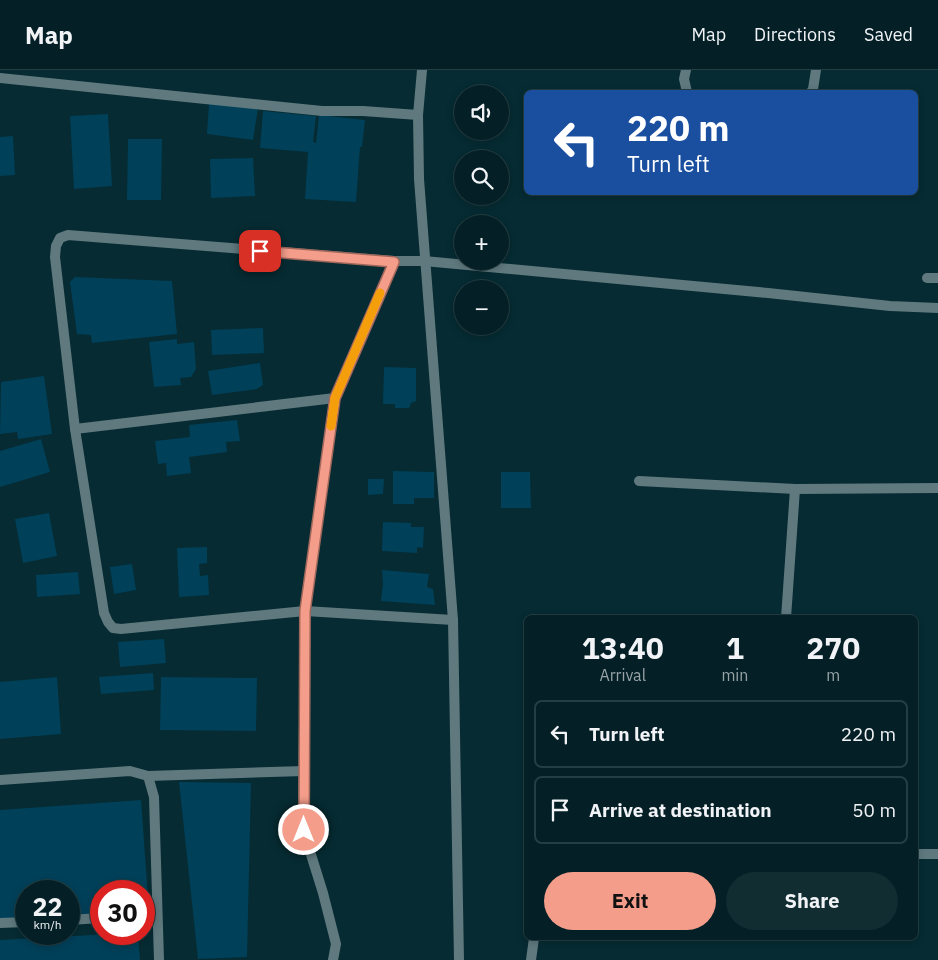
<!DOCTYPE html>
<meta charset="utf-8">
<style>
body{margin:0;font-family:"IBM Plex Sans",sans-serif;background:#122d32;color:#f1f3f6;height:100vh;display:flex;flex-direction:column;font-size:19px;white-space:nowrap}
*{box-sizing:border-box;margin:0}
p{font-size:16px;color:#97a3a7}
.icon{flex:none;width:28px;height:28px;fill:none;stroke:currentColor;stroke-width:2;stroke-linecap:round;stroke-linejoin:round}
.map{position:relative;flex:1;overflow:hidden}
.drawer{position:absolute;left:524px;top:545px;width:394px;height:325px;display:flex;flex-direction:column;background:#042026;border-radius:8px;box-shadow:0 2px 8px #0003,0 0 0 1px #253e43}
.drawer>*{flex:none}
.top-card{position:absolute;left:524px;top:20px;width:394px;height:105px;border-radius:8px;box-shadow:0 2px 8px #0003,0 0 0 1px #253e43;background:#1a4fa0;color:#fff;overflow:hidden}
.tools{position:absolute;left:454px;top:15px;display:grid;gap:10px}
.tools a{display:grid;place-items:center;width:55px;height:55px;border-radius:50%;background:#042026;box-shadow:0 2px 8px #0003,0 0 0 1px #253e43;font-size:25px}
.speed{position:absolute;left:15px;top:810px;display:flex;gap:10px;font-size:25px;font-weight:700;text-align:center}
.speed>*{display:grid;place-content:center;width:65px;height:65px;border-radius:50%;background:#042026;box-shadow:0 2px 8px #0003,0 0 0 1px #253e43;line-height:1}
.speed small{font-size:12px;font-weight:400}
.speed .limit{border:8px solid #d22;background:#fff;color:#111}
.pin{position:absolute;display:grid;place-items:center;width:42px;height:42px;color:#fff;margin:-21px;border-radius:10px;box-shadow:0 2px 8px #0006}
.me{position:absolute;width:55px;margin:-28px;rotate:0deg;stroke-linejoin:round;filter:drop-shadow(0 0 4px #0008)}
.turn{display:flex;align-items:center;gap:18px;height:105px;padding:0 20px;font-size:22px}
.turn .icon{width:65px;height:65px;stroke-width:2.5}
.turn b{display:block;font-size:35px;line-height:42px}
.eta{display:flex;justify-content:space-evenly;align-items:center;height:85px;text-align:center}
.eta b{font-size:30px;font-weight:700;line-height:35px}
.primary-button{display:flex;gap:10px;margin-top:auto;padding:10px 20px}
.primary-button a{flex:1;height:58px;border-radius:30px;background:#f49d8b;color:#111;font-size:20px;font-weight:700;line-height:58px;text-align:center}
.primary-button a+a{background:#122d32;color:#f1f3f6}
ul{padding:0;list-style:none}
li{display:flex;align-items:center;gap:15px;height:68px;margin:0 10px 8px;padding:0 10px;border:2px solid #253e43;border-radius:8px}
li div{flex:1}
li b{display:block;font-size:19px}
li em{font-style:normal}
header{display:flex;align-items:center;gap:30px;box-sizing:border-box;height:70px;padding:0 25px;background:#042026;border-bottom:1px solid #253e43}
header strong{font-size:24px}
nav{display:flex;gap:28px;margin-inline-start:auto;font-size:18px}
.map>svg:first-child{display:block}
.building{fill:#004059}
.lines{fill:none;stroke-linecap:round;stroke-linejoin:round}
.service{stroke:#5f797e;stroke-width:10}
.minor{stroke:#5f797e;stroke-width:10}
.route-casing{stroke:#9f665a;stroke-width:12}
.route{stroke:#f49d8b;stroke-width:9}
.slow{stroke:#f59e0b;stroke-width:9}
</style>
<header>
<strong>Map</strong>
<nav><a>Map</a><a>Directions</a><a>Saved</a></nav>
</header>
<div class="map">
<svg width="938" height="890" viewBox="0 0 938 890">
<rect width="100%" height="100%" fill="#062b32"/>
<g class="building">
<path d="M209,33L258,38L253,70L207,64Z"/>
<path d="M263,41L316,46L313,72L316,73L319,45L365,50L362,77H360L356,132L305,129L308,82L260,78Z"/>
<path d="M108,44L112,116L74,119L70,46Z"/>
<path d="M13,66L15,105L0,106V67Z"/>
<path d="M128,69H162L161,130H127Z"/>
<path d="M253,88L255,126L211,128L210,89Z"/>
<path d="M75,207L172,211L177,264L92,273L91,265L77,264L70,212Z"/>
<path d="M263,258L264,283L212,285L211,260Z"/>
<path d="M177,269V274L194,272L196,299L191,307L180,308L181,315L154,317L149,272Z"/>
<path d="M260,293L263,315L257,319L212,325L208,301Z"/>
<path d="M384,297L416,298V331L411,333L409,338H395V334H383Z"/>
<path d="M44,306L52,364L18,369L17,362L0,364L1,312Z"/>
<path d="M237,350L240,371L226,372L227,382L189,387L191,403L167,406L166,393L158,394L155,371L190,367L189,355Z"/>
<path d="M41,369L50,402L0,417V381Z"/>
<path d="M393,401L434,402V428H414V434H393Z"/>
<path d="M501,402H530L531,438H501Z"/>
<path d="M368,409H384L383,424L368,425Z"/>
<path d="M49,443L57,486L23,493L15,449Z"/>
<path d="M383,452L411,453V457H424L423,478L417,477V483L382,481Z"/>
<path d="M207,477V493L199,494L200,506L208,505L209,525L179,527L177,478Z"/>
<path d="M132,494L136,520L114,524L110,497Z"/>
<path d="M382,500L429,504L427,517L433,519L435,535L381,531L383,514Z"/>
<path d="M78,502L80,524L37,527L36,505Z"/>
<path d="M164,569L166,593L120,597L118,572Z"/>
<path d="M153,603L154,620L101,624L99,607Z"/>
<path d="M57,607L61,664L0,669V612Z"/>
<path d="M161,607L257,608L256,661L160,660Z"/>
<path d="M179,712L251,713L247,887L198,889Z"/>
<path d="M141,730L149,841H144V821H101V844L69,846V821H26V849L0,851V740Z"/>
<path d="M111,864H138L140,890H0V870Z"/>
</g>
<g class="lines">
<path class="service" d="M927,208H938"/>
<g class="minor">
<path d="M422,0L418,45L419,109L453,550L459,890"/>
<path d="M686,0L684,9L687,22"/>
<path d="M0,8L322,41H363L418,45"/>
<path d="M811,22L813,19L816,0"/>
<path d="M75,359L335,328"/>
<path d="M639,411L795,419"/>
<path d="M786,548L795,419L938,418"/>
<path d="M453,550L305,541L121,559L113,558L108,552L104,543L75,359L55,187L56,176L60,168L68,165L394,191H424L768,223L890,236L938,238"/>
<path d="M148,706L304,701"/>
<path d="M0,710L130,701L148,706L154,727L159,890"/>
<path d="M915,784H938"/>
<path d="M144,846H157"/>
<path d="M69,850L101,848"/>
<path d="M0,853L26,852"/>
<path d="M333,890L336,874L323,823L303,759L305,541L335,328L394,191"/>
<path d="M531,890L534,868"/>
</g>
</g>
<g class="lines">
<g class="route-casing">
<path id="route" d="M260,181L394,192L335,328L305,541L304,760"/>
</g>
<use href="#route" class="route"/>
<path class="slow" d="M331,356L335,328L380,223"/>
</g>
</svg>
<div class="tools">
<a><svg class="icon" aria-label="sound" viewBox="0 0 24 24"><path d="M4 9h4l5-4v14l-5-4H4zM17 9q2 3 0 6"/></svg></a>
<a><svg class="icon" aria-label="search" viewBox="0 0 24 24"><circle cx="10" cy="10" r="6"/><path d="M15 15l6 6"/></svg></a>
<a>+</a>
<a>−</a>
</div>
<div class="speed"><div>22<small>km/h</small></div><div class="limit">30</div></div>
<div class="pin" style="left:260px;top:181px;background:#d93025"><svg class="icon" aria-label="arrive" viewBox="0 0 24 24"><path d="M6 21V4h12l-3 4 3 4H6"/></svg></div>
<svg class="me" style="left:304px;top:760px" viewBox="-20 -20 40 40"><circle r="17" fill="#f49d8b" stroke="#fff" stroke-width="3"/><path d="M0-11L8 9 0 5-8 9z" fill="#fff"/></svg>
<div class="top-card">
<div class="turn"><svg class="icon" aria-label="left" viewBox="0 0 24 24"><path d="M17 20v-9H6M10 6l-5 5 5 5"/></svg><div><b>220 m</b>Turn left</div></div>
</div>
<section class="drawer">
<div class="eta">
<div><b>13:40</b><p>Arrival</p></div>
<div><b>1</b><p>min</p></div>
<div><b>270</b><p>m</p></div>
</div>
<ul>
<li><svg class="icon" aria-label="left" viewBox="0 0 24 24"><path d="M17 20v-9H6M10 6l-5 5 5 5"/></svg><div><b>Turn left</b></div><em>220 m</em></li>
<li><svg class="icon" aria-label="arrive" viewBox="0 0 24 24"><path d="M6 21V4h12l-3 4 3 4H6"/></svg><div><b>Arrive at destination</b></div><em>50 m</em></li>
</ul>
<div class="primary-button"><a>Exit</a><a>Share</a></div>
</section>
</div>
